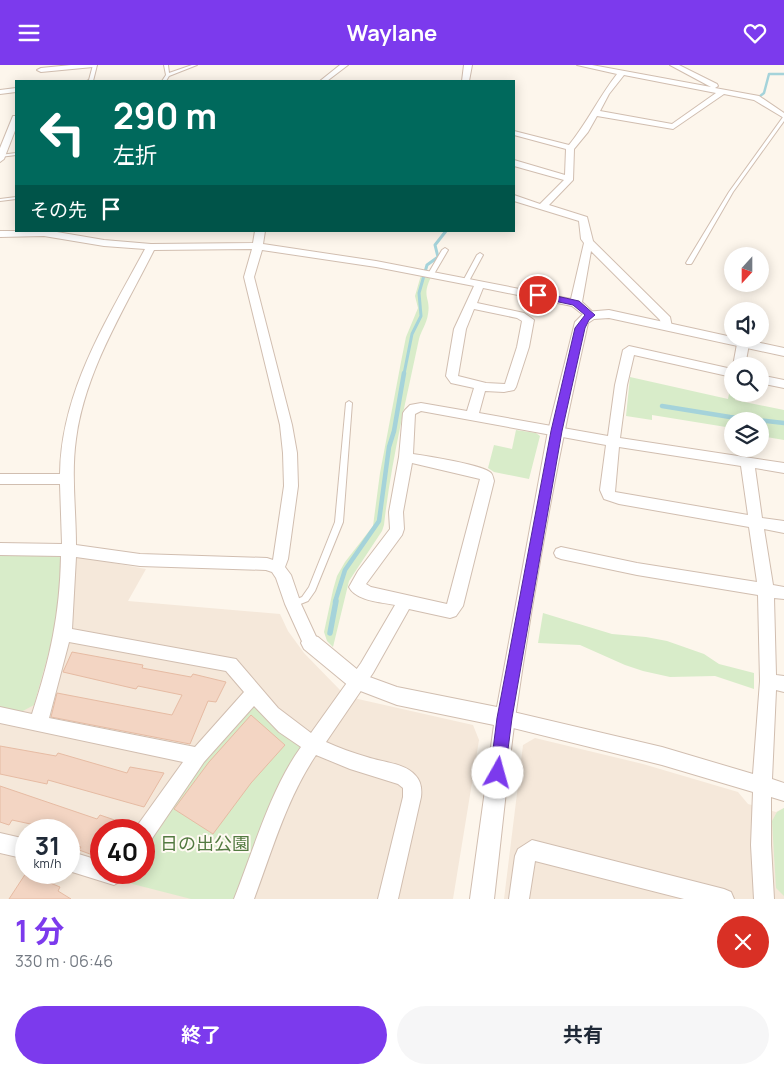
<!DOCTYPE html>
<html lang="ja">
<meta charset="utf-8">
<style>
body{margin:0;font-family:Manrope,"Noto Sans JP",sans-serif;background:#f6f6f7;color:#1f2937;height:100vh;display:flex;flex-direction:column;font-size:19px;white-space:nowrap}
*{box-sizing:border-box;margin:0}
p{font-size:16px;color:#747a83}
.icon{flex:none;width:28px;height:28px;fill:none;stroke:currentColor;stroke-width:2;stroke-linecap:round;stroke-linejoin:round}
.map{position:relative;height:834px;overflow:hidden}
.details{display:flex;flex-direction:column;background:#fff;flex:1}
.details>*{flex:none}
.top-card{position:absolute;left:15px;top:15px;width:500px;height:152px;border-radius:0px;box-shadow:0 2px 12px #0003;background:#00695c;color:#fff;overflow:hidden}
.needle{width:32px;rotate:201deg}
.tools{position:absolute;left:724px;top:182px;display:grid;gap:10px}
.tools a{display:grid;place-items:center;width:45px;height:45px;border-radius:50%;background:#fff;box-shadow:0 2px 12px #0003;font-size:25px}
.speed{position:absolute;left:15px;top:754px;display:flex;gap:10px;font-size:25px;font-weight:700;text-align:center}
.speed>*{display:grid;place-content:center;width:65px;height:65px;border-radius:50%;background:#fff;box-shadow:0 2px 12px #0003;line-height:1}
.speed small{font-size:12px;font-weight:400}
.speed .limit{border:8px solid #d22;background:#fff;color:#111}
.pin{position:absolute;display:grid;place-items:center;width:42px;height:42px;color:#fff;margin:-21px;border:2px solid #fff;border-radius:50%;box-shadow:0 1px 5px #0007}
.me{position:absolute;width:55px;margin:-28px;rotate:7deg;stroke-linejoin:round;filter:drop-shadow(0 0 4px #0008)}
.turn{display:flex;align-items:center;gap:18px;height:105px;padding:0 15px;font-size:22px}
.turn .icon{width:65px;height:65px;stroke-width:2.5}
.turn b{display:block;font-size:35px;line-height:42px}
.then{display:flex;align-items:center;height:48px;padding:0 15px;background:#0003;gap:10px;font-size:19px}
.round{display:grid;place-items:center;flex:none;width:52px;height:52px;border-radius:26px;background:#f6f6f7}
.head{display:flex;align-items:center;justify-content:space-between;height:85px;padding:0 15px}
h1{font-size:30px;font-weight:700;line-height:38px;color:#7c3aed}
.action{display:flex;gap:10px;margin-top:auto;padding:10px 15px}
.action a{flex:1;height:58px;border-radius:30px;background:#7c3aed;color:#fff;font-size:20px;font-weight:700;line-height:58px;text-align:center}
.action a+a{background:#f6f6f7;color:#1f2937}
header{display:flex;justify-content:space-between;align-items:center;height:65px;padding:0 15px;background:#7c3aed;color:#fff;font-size:22px;font-weight:700}
.map>svg:first-child{display:block}
.residential{fill:#f5e8da;fill-rule:evenodd}
.green{fill:#d8ecc9}
.lines{fill:none;stroke-linecap:round;stroke-linejoin:round}
.stream-far3{stroke:#a5d3da;stroke-width:2.5}
.stream-far2{stroke:#a5d3da;stroke-width:3}
.stream-far1{stroke:#a5d3da;stroke-width:4.5}
.stream{stroke:#a5d3da;stroke-width:5.5}
.building{fill:#f3d5c3;stroke:#e6bba3}
.service-casing{stroke:#d1beb0;stroke-width:2}
.minor-casing{stroke:#d1beb0;stroke-width:2}
.tertiary-casing{stroke:#d1beb0;stroke-width:2}
.service{fill:#fff;fill-rule:evenodd}
.minor{fill:#fff;fill-rule:evenodd}
.tertiary{fill:#fff;fill-rule:evenodd}
.route{fill:#7c3aed;stroke:#51269a}
.labels{text-anchor:middle;stroke-width:4;stroke-linejoin:round;paint-order:stroke}
.near-park-label{font-size:18px;fill:#537a41;stroke:#fffaf3}
</style>
<header><svg class="icon" aria-label="menu" viewBox="0 0 24 24"><path d="M4 6h16M4 12h16M4 18h16"/></svg>Waylane<svg class="icon" aria-label="heart" viewBox="0 0 24 24"><path d="M12 20l-8-8c-3-5 5-10 8-4 3-6 11-1 8 4z"/></svg></header>
<div class="map">
<svg width="784" height="834" viewBox="0 0 784 834">
<rect width="100%" height="100%" fill="#fdf6ec"/>
<g class="residential">
<path d="M0,490L81,492L146,504L128,536L280,549L288,566L304,588L340,625L358,634L473,660L479,675L453,834H0ZM26,765H69V808H26ZM101,765H144V808H101Z"/>
<path d="M535,673L643,699L738,727L748,739L776,747L784,743V834H504L523,680Z"/>
</g>
<g class="green">
<path d="M421,210L431,212C421,233 431,232 428,249C427,258 421,266 419,274C406,336 391,397 384,460L382,466L349,516L333,582L327,576L324,567L333,525L337,511L345,497L373,461L380,408L401,297L406,272L418,243L415,231Z"/>
<path d="M630,312L728,334L732,314V329H736L735,335L784,345V375L760,371V356H732V363L652,350V355L626,351Z"/>
<path d="M516,365L536,368L540,371L529,414L494,407L488,403L494,380L512,384Z"/>
<path d="M0,490L60,491L65,496L60,547L34,640L21,647L0,643Z"/>
<path d="M543,548L612,569L646,572L667,576L704,589L719,599L754,608V624L715,611L670,612L643,606L625,600L580,580L538,578Z"/>
<path d="M257,640L301,681L302,689L241,834H191L113,814L118,808H144V770L199,692L244,642Z"/>
<path d="M784,743V831L776,823L772,756L777,747Z"/>
</g>
<g class="lines">
<path class="stream-far3" d="M759,32L764,28L769,9H784"/>
<path class="stream-far2" d="M404,309L412,269L421,251L419,228L427,200L438,192L435,180L446,166"/>
<g class="stream-far1">
<path d="M662,341L730,352L784,358"/>
<path d="M335,537L345,505L379,456L389,382L394,366L404,308"/>
</g>
<path class="stream" d="M330,568L336,536"/>
</g>
<g class="building">
<path d="M72,587L143,600L142,603L191,612L193,609L226,617L216,637L208,636L190,679L51,652L57,628L172,650L182,630L138,621L136,624L63,607Z"/>
<path d="M251,650L285,680L251,718L213,769L174,744L209,697Z"/>
<path d="M0,681L56,691L58,688L127,708L130,702L164,708L144,742L48,715L47,719L0,709Z"/>
<path d="M0,721L97,754L100,750L135,762L134,765H101V793L79,785L81,782L69,778V765H58L12,755L9,760L0,757Z"/>
<path d="M26,808L60,822L58,826L71,834H9Z"/>
</g>
<g class="lines">
<g class="service-casing">
<g id="service">
<path d="M93,0H97L93,16H87L89,15Z"/>
<path d="M164,0H168L169,8L192,0H197L169,11L166,16H162L166,10Z"/>
<path d="M783,52H784V56L733,127L692,198L691,199H687L686,198L729,127Z"/>
<path d="M16,88V90L0,92V90Z"/>
<path d="M16,132V134L0,136V134Z"/>
<path d="M445,183L448,185L434,209L431,211L429,210L428,209L442,185Z"/>
<path d="M480,188L483,190L469,216L466,218L464,217L463,216L477,190Z"/>
<path d="M349,336L352,338L343,457L315,526L308,536L293,542L290,541L289,539L290,537L302,532L309,522L335,457L346,338Z"/>
</g>
</g>
<g class="minor-casing">
<g id="minor">
<path d="M71,0H97L93,2L41,7L37,5L41,3Z"/>
<path d="M340,0H348L327,16H320Z"/>
<path d="M464,0H472L469,16H462Z"/>
<path d="M577,0H592L711,22L670,0H679L717,19L718,21L715,23L759,31L784,48V53L754,35L724,29L673,64L597,51L588,67L574,84L573,115L549,140L587,152L593,176L670,252L672,262L670,264H662L660,255L591,186L582,237L596,250L594,252H586L572,241L483,223L477,238L524,248L534,255L529,282L516,322L514,325L504,327L485,326L479,348L608,371L615,320L623,285L629,281L732,304V312L634,290L627,320L620,373L784,398V408L755,403L762,453L784,456V468L764,464L773,520L784,522V534L774,533L776,610L784,611V627L776,625L772,714L784,718V736L771,732V780L774,834H754L751,780L753,727L662,700L505,661L499,659L496,653L499,647L505,645L662,682L753,709L760,616L758,530L637,510L561,494L556,492L554,488L556,484L561,482L637,498L757,517L749,462L619,439L604,434L600,425L606,380L421,346L415,349L413,389C427,391 484,400 491,408C493,410 493,413 494,416L463,541L456,551L450,553L409,544L373,608L326,677C339,683 353,688 367,692C381,697 405,698 415,710C421,716 422,724 421,732L398,834H378L403,732V723L398,719L350,704L316,690C287,733 272,786 254,834H234C253,786 271,723 301,682L279,667L254,641L204,697L151,775L144,778V765H136L137,761L183,697L0,658V642L32,649C50,594 60,549 61,491L0,490V478L62,479L60,419H0V409H60C61,326 107,255 145,184L104,181L44,171L0,172V166H51L104,175L151,179L253,178L255,166H265L263,179L376,196L571,234L584,178L581,174L579,156L514,136V130L540,139L564,115L514,101V95L565,110L566,84L514,70V66L569,80C587,58 599,32 617,9ZM624,10L716,28L672,59L600,46L609,29ZM252,184L244,212L280,360L283,388L284,421L273,495L267,493L140,489L76,480C76,445 71,409 76,374C85,306 124,245 154,185ZM262,185L376,202L474,221L454,264L446,311L451,318L474,323L467,346L421,338L410,340L405,345L403,348L399,392L389,447L390,464L358,506L349,522C356,536 381,537 395,540L361,598L311,668L278,643L236,594L72,564L76,492L140,501L266,505L272,507L276,513L285,539L305,583L311,585L317,583L319,578L301,539L291,510L285,502L288,494L298,421L297,388L292,360L254,212ZM474,244L517,253L522,256L517,282L505,319L486,318L458,311L466,264ZM619,382L741,401L748,450L615,427ZM412,398L480,414L447,539L371,522L366,519L402,470L404,464L403,447ZM69,577L226,606L244,627L195,682L49,653Z"/>
<path d="M16,23V27L0,29V25Z"/>
<path d="M13,51H16V63L4,94L0,97V83Z"/>
<path d="M743,275L749,279L745,301H733L737,279Z"/>
<path d="M760,310L784,315V323L760,318Z"/>
<path d="M0,768L26,774V794L0,788Z"/>
<path d="M532,775L724,824L731,827L734,834H684L535,796L529,834H509L515,791L518,784Z"/>
<path d="M69,786L101,796V808H126L123,815L114,820L69,806Z"/>
</g>
</g>
<g class="tertiary-casing">
<path id="tertiary" d="M609,245L732,272V274H742L784,283V291L609,253L594,254L588,258C558,389 534,521 515,653C507,713 501,774 494,834H470L494,660L397,640L350,622L304,584L301,578L304,572L311,570L318,572L364,610L397,622L497,642L548,366L575,257L585,247Z"/>
</g>
<use href="#service" class="service"/>
<use href="#minor" class="minor"/>
<use href="#tertiary" class="tertiary"/>
</g>
<path class="route" d="M538,227L579,236L595,250L589,255L585,263L562,366L512,653L505,708L503,713L498,715L492,713L490,708L497,653L551,366L575,263L585,250L573,240L535,232L533,230Z"/>
<g class="labels">
<g class="near-park-label">
<text x="205" y="785">日の出公園</text>
</g>
</g>
</svg>
<div class="tools">
<a><svg class="needle" viewBox="-14 -14 28 28"><path d="M0-13l5 13h-10z" fill="#e53935"/><path d="M0 13l5-13h-10z" fill="#747a83"/></svg></a>
<a><svg class="icon" aria-label="sound" viewBox="0 0 24 24"><path d="M4 9h4l5-4v14l-5-4H4zM17 9q2 3 0 6"/></svg></a>
<a><svg class="icon" aria-label="search" viewBox="0 0 24 24"><circle cx="10" cy="10" r="6"/><path d="M15 15l6 6"/></svg></a>
<a><svg class="icon" aria-label="layers" viewBox="0 0 24 24"><path d="M12 4l9 5-9 5-9-5zM3 14l9 5 9-5"/></svg></a>
</div>
<div class="speed"><div>31<small>km/h</small></div><div class="limit">40</div></div>
<div class="pin" style="left:538px;top:230px;background:#d93025"><svg class="icon" aria-label="arrive" viewBox="0 0 24 24"><path d="M6 21V4h12l-3 4 3 4H6"/></svg></div>
<svg class="me" style="left:498px;top:708px" viewBox="-20 -20 40 40"><circle r="19" fill="#fff"/><path d="M0-13L10 11 0 6-10 11z" fill="#7c3aed"/></svg>
<div class="top-card">
<div class="turn"><svg class="icon" aria-label="left" viewBox="0 0 24 24"><path d="M17 20v-9H6M10 6l-5 5 5 5"/></svg><div><b>290 m</b>左折</div></div>
<div class="then">その先<svg class="icon" aria-label="arrive" viewBox="0 0 24 24"><path d="M6 21V4h12l-3 4 3 4H6"/></svg></div>
</div>
</div>
<section class="details">
<div class="head"><div><h1>1 分</h1><p>330 m · 06:46</p></div><a class="round" style="background:#d93025;color:#fff"><svg class="icon" aria-label="close" viewBox="0 0 24 24"><path d="M6 6l12 12M18 6L6 18"/></svg></a></div>
<div class="action"><a>終了</a><a>共有</a></div>
</section>
